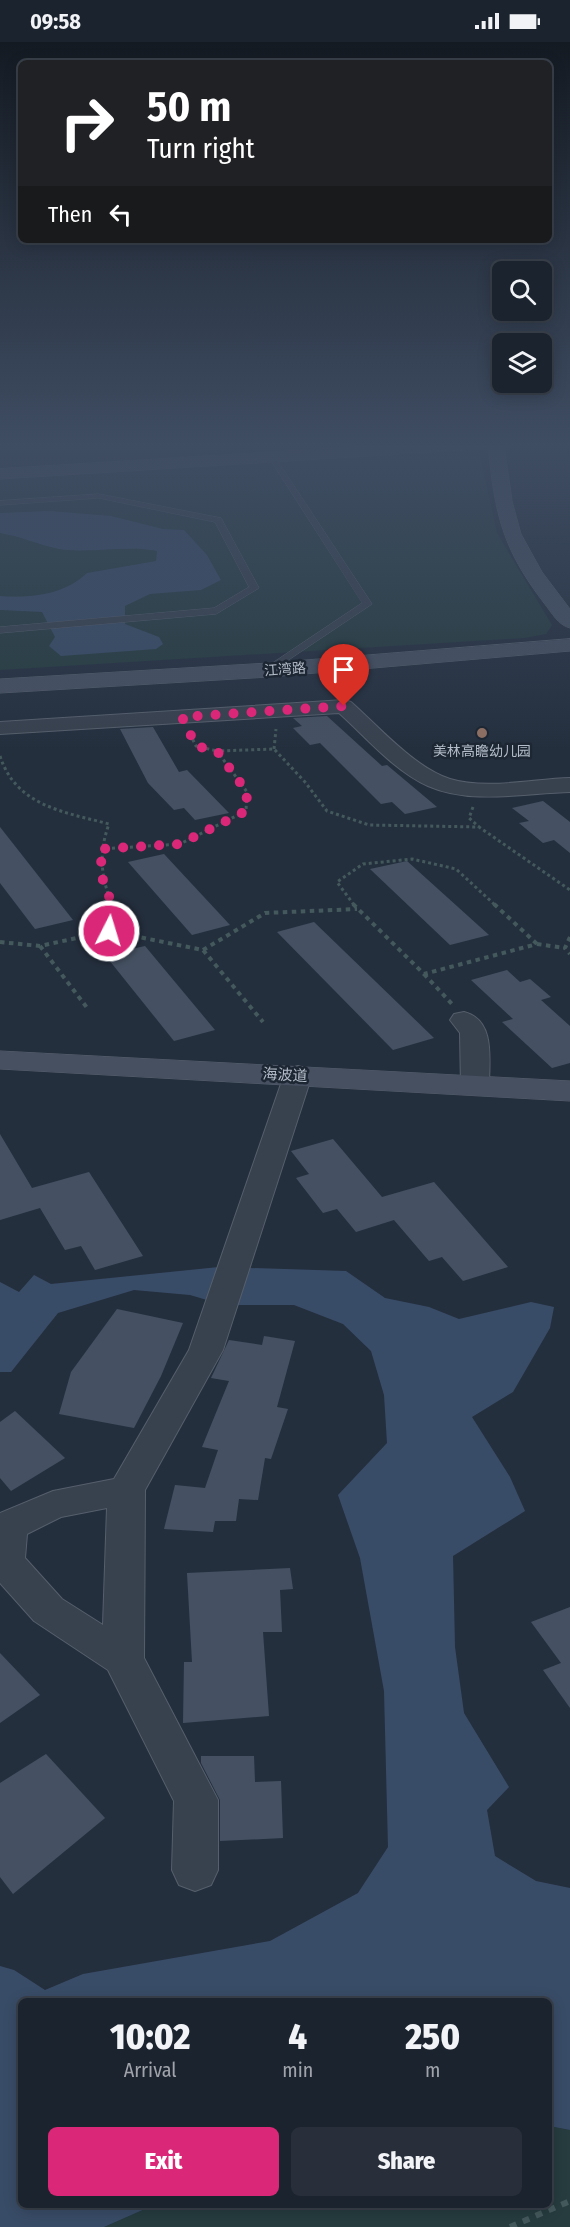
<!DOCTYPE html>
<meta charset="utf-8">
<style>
body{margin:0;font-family:"Fira Sans Condensed","Noto Sans SC",sans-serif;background:#282f3a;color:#f1f3f6;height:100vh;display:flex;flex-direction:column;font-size:22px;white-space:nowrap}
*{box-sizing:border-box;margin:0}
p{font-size:20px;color:#a0a4aa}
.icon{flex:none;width:33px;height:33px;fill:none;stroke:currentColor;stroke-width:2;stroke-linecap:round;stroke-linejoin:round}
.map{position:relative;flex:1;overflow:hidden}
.side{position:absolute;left:18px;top:1956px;width:534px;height:210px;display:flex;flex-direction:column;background:#1b232e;border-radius:9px;box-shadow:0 3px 15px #0003,0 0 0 2px #39404a}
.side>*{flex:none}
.banner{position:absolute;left:18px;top:18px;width:534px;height:183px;border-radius:9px;box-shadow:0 3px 15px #0003,0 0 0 2px #39404a;background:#202124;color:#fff;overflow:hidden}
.buttons{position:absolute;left:492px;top:219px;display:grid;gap:12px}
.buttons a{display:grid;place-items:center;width:60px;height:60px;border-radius:9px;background:#1b232e;box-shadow:0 3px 15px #0003,0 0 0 2px #39404a;font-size:30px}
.pin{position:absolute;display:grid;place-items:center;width:51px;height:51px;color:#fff;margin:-62px -26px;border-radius:50% 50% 50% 0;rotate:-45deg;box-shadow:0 0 6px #0007}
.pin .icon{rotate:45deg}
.me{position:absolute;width:66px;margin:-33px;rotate:5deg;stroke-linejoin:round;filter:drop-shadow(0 0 4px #0008)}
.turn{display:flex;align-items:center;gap:21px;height:126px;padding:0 30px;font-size:27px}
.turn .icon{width:78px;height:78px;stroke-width:2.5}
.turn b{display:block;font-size:42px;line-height:51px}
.then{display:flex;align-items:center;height:57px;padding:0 30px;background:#0003;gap:12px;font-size:22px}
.eta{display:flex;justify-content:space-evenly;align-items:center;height:102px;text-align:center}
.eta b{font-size:36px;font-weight:800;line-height:42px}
.button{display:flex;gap:12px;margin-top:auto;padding:12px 30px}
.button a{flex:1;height:69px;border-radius:9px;background:#db2777;color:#fff;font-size:24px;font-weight:800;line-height:69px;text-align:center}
.button a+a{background:#282f3a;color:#f1f3f6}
.status{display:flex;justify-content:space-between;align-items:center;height:42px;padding:0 30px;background:#1b232e;direction:ltr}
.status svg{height:16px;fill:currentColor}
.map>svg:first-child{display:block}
.green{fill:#263c3f}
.water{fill:#394c67}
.building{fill:#455162}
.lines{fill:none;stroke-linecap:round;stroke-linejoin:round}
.lane-casing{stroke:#565f6c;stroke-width:1}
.street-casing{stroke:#565f6c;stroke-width:2}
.secondary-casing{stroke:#565f6c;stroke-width:1}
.path-far2{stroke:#44595c;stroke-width:3;stroke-dasharray:3 3;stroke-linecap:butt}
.path-far1{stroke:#44595c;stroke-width:4;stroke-dasharray:4.5 4.5;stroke-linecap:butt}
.path{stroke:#44595c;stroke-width:6;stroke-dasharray:7 7;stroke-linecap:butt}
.lane{fill:#38414e;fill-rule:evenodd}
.street{fill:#38414e;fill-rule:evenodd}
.secondary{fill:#465061;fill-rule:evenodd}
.route{stroke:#db2777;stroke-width:10;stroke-dasharray:0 18}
.education-dot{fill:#8d6e63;stroke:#1d2633;stroke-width:2}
.labels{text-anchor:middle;stroke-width:5;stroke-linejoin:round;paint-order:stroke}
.far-street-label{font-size:14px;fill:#b4bcc9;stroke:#1d2633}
.far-poi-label{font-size:14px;fill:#b4bcc9;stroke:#1d2633}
.street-label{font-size:15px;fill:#b4bcc9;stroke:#1d2633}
</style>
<div class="status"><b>09:58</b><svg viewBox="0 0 49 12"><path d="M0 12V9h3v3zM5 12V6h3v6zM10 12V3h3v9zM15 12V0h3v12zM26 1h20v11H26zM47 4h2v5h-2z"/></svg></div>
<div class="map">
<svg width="570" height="2185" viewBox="0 0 570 2185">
<rect width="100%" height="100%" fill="#242f3e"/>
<g class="green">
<path d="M468,405L479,408L497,491L552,583L546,592L524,596L0,628V434Z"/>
<path d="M549,2084L570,2088V2185H104L154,2163H549Z"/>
</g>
<g class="water">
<path d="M50,469L111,474L163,487L184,488L207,513L221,538L201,548L150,552L125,564V582L159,595L163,602L156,607L61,614L49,604L55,595L42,570L0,568V554C31,556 64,553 87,531L156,519L157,509C125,503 91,512 59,507C39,503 20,494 0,491V471Z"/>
<path d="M219,1225L346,1229L385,1256L429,1265L459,1277L531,1260L554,1265L550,1286L513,1350L472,1375L510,1435L525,1469L453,1514L455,1605L464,1671L509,1745L487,1768L495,1814L536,1839L570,1846V2088L549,2084V1959H21V2163H154L104,2185H0V1924L14,1928L45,1948L83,1932L270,1899L358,1851L388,1805L384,1649L360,1516L338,1453L387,1401L384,1353L371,1309L343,1282L294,1263H224L190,1253L134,1248L58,1271L11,1330H0V1240L19,1250L34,1233L51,1242Z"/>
</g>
<g class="building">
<path d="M327,674L382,724L387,723L437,765L405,772L392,760L381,762L320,701L310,703L293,686L302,684L293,676Z"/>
<path d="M153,685L179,730L187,728L229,771L195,778L184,766L174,768L148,741L120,687Z"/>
<path d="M543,759L570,780V811L554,798L543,801L519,781L529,779L512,766Z"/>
<path d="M0,785L73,878L35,887L0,841Z"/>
<path d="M164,812L230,883L192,893L128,820Z"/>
<path d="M407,819L489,893L450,903L370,827Z"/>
<path d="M314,880L434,996L393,1008L277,890Z"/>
<path d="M145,904L215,988L174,999L105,913Z"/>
<path d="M507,928L520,940L530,937L551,955L541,958L570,984V1021L552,1026L502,980L513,977L471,938Z"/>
<path d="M0,1092L32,1146L89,1130L143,1214L95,1228L81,1204L65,1208L40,1166L0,1178Z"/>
<path d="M333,1097L382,1155L434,1140L508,1225L463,1239L442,1215L429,1219L394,1178L356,1190L337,1167L323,1171L296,1136L309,1132L291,1109Z"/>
<path d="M117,1267L183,1281L161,1334L134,1386L59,1372L71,1330Z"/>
<path d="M264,1294L295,1299L277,1365L288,1367L271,1417L265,1416L258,1458L239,1457L236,1479H215L213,1490L164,1487L175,1443L205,1446L218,1408L202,1405L229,1339L211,1336L229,1298L262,1303Z"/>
<path d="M15,1369L65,1416L11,1449L0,1436V1380Z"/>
<path d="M290,1526L293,1547L280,1548L282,1590H263L269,1674L183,1681L184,1620H192L187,1531Z"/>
<path d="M570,1565V1666L543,1628L561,1621L531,1580Z"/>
<path d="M0,1611L40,1653L0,1681Z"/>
<path d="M46,1712L105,1776L13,1852L0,1835V1741Z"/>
<path d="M201,1714H254L255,1740L281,1739L283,1796L220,1799V1758L201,1721Z"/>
</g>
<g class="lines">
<g class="lane-casing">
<g id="lane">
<path d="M267,412H273L372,562L269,631L264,628L265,626L362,561Z"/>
<path d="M99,452L221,476L259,546L216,572L0,591V585L214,566L249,545L215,480L99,456L0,463V459Z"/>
</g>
</g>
<g class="street-casing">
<g id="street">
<path d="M344,658L351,660C378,684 415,726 450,737C486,748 532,737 570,736V750C525,751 471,763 428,744C394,729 366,695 339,671L0,692V680Z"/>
<path d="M464,970C496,978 489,1018 489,1044L485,1050L475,1053L465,1050L461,1044L460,991L450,978L454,972Z"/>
<path d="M298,1024L308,1027L312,1033L223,1308L145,1448L144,1616L218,1758V1828L211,1843L195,1849L179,1843L172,1828L174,1759L108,1628L34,1579L0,1541V1471L53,1449L114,1437L189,1308L284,1033L288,1027ZM107,1466L103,1583L62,1557L25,1516L27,1492L61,1475Z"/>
</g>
</g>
<g class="secondary-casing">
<g id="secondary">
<path d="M400,402H504L512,459L521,492L542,530L570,567V586C558,583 552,571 544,561C502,506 495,472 488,404L481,407L0,437V427Z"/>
<path d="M570,597V609L269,635L0,651V637L269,621Z"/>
<path d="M0,1009L570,1039V1059L0,1027Z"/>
</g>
</g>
<g class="path-far2">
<path d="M190,692L196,704L217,709"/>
<path d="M274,707L276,687"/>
<path d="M0,714C16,764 64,770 109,782C98,812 101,834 112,863"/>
<path d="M473,765L469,776L479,785"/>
<path d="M100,807L180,802L246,769L247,750L217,709L274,707L305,740L327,769L369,783L479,785L570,848"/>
<path d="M354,863L337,840L363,822L412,817L456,827L495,863"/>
</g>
<g class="path-far1">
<path d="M353,862L424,932L537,902"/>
<path d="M494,862L537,902"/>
<path d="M109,889L111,862"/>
<path d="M570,895L565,906L570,912"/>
<path d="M0,900L40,904L109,889L203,908L263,980"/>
<path d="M537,902L565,906"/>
<path d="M40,904L88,967"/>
<path d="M203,908L265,871L357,867"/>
<path d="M424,932L452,962"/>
</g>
<path class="path" d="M510,2185L570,2159"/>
<use href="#lane" class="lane"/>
<use href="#street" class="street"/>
<use href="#secondary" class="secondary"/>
</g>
<linearGradient id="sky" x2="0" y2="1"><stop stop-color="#141a22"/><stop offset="0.57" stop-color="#3f4d63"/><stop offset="1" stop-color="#3f4d63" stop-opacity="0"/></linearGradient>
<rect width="570" height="708" fill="url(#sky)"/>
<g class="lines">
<path class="route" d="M109,889L114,867L103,839L100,807L180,802L246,769L247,750L217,709L196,704L182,675L344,664"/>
</g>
<circle class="education-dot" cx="482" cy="691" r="6"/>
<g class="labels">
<g class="far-street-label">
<text transform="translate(285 627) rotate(-4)" y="5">江湾路</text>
</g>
<g class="far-poi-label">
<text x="482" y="714">美林高瞻幼儿园</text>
</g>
<g class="street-label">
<text transform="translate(285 1033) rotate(3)" y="5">海波道</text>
</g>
</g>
</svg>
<div class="buttons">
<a><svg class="icon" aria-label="search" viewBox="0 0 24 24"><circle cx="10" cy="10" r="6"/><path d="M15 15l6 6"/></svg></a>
<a><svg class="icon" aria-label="layers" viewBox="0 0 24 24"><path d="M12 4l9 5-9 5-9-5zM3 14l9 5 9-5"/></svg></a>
</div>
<div class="pin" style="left:344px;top:664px;background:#d93025"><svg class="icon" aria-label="arrive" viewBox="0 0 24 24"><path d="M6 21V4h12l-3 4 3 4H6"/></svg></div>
<svg class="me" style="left:109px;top:889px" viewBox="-20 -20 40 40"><circle r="17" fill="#db2777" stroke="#fff" stroke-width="3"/><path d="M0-11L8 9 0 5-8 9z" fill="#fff"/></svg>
<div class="banner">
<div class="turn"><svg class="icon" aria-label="right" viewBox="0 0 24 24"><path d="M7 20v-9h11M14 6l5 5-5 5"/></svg><div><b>50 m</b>Turn right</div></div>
<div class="then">Then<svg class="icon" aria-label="left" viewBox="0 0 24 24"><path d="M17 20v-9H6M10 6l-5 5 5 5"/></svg></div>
</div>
<section class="side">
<div class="eta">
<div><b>10:02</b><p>Arrival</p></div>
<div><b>4</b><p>min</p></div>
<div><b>250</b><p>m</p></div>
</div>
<div class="button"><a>Exit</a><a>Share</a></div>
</section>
</div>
